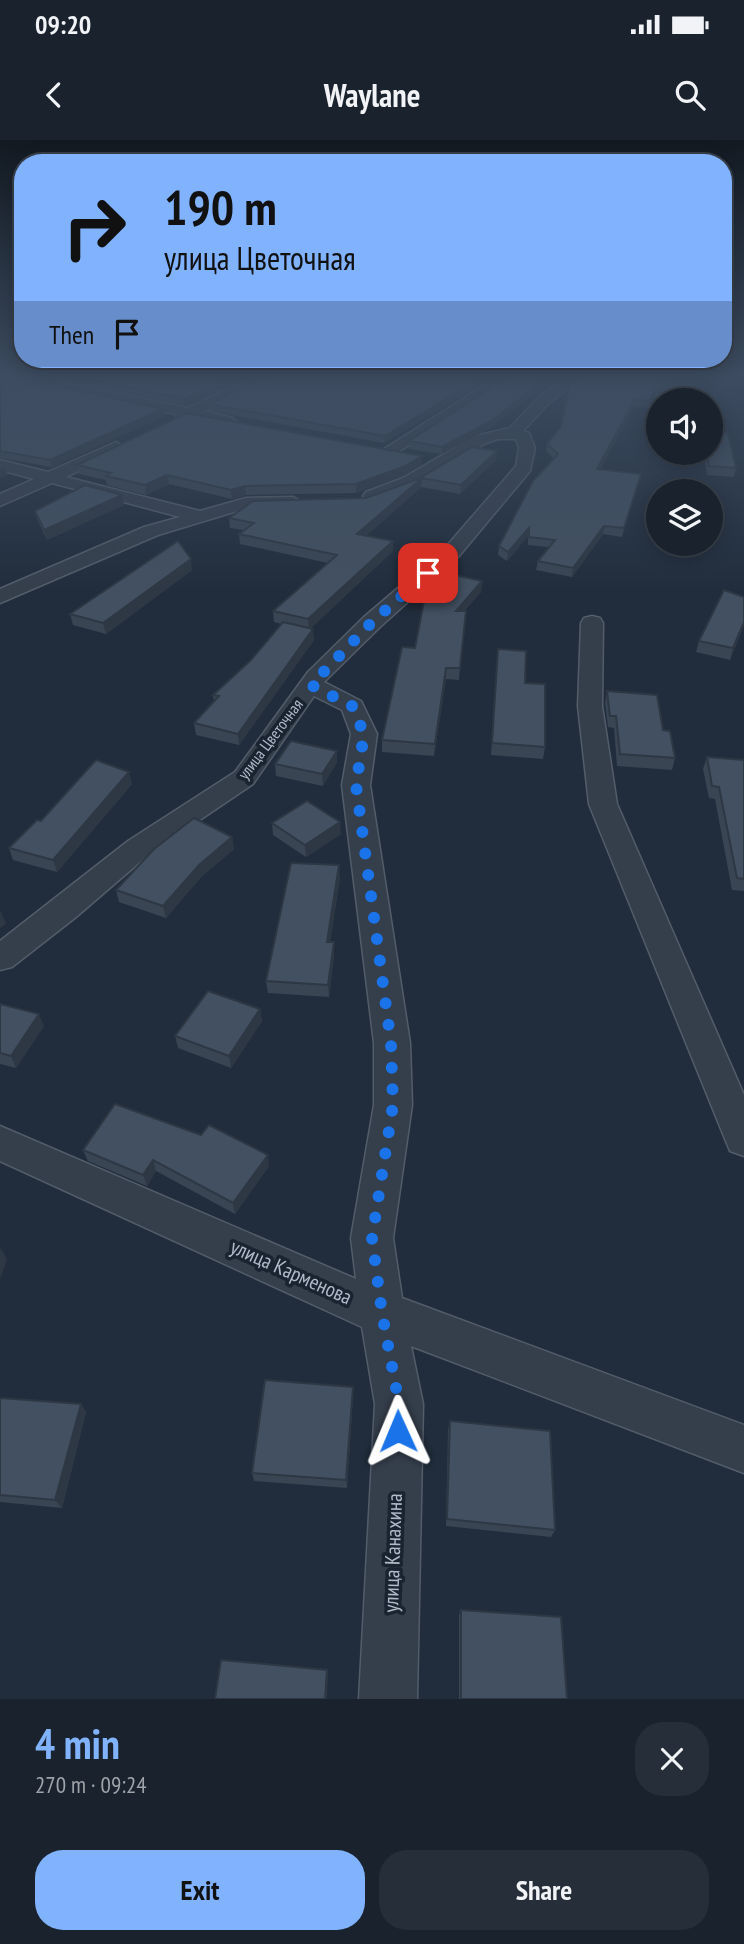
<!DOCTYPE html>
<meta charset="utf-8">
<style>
body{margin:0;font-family:"PT Sans Narrow",sans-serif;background:#262f39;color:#f1f3f6;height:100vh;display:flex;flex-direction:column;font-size:26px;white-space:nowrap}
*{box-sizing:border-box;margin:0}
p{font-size:23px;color:#9fa4aa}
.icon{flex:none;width:38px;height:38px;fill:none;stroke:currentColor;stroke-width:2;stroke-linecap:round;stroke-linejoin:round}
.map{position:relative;height:1559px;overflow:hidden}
.side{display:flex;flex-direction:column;background:#19222d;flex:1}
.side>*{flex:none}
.guide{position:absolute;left:14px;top:14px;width:718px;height:214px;border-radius:28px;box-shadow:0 4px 18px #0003,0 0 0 2px #373f49;background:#81b2fd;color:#111;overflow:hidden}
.fabs{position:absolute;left:646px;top:248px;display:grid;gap:14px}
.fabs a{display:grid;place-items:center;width:77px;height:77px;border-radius:50%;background:#19222d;box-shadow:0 4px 18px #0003,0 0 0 2px #373f49;font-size:35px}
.pin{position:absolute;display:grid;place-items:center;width:60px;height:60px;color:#fff;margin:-30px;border-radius:14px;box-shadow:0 4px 10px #0006}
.me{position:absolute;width:77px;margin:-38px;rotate:359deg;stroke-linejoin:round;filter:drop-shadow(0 0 5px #0008)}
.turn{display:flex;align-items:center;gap:24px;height:147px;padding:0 35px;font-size:32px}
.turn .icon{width:91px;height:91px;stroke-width:2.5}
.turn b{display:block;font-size:49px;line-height:60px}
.then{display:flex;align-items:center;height:66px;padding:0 35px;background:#0003;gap:14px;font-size:26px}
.round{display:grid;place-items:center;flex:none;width:74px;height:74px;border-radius:28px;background:#262f39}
.head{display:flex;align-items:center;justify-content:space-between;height:119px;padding:0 35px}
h1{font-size:42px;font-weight:800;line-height:52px;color:#81b2fd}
.cta{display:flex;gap:14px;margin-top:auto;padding:14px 35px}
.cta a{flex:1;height:80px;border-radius:28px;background:#81b2fd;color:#111;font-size:28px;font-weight:800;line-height:80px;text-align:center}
.cta a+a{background:#262f39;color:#f1f3f6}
.status{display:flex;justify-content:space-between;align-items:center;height:49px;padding:0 35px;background:#19222d;direction:ltr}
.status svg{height:19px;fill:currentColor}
header{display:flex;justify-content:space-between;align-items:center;height:91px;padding:0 35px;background:#19222d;font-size:32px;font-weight:800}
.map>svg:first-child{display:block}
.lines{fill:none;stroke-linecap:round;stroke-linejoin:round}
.street-casing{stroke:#535d6a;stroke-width:3}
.street{fill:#353f4c;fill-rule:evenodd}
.wall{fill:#394553}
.shaded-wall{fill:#2e3844}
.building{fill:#425061;stroke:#2e3844;stroke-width:2}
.route{stroke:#1a73e8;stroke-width:12;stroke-dasharray:0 21.6}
.labels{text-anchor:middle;stroke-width:7;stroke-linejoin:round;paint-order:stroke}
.far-street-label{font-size:16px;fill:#b0bac8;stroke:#1a2431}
.near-street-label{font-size:21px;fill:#b0bac8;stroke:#1a2431}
</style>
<div class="status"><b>09:20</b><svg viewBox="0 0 49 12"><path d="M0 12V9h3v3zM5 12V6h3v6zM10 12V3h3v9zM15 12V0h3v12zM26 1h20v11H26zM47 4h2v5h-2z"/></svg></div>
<header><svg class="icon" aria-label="back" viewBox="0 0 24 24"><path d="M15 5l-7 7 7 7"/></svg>Waylane<svg class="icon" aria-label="search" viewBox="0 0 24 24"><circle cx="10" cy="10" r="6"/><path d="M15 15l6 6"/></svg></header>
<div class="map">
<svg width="744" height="1559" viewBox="0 0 744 1559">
<rect width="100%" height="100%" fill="#212d3c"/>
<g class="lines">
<g class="street-casing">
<g id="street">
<path d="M22,234L187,268L261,234H279L204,271L233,278L236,281L228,286L191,278L177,279L176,274L17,241V235Z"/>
<path d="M502,234H518L395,314L389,316L381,311Z"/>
<path d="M571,234H588L550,262L523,291L529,293L535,308L530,331L459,416L380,487L324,542L361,561L377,594L370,645L410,903L412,965L393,1098L402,1158L744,1285V1333L411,1206L423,1264L417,1559H359L375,1264L362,1187L0,1021V986L356,1139L351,1098L374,965V903L342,645L351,594L342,570L314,556L253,644L148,715L76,777L12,827L0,830V801L128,701L235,632L308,532L364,477L445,408L516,326L519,308L516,299H498L486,303C460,317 394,367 366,360L363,356L366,352L403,338L475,296L510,288L540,256Z"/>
<path d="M116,302L124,307L122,310L66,337L200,371L246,358L293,357L302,362L293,367L247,368L158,395L0,463V449L144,387L180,377L52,343L0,366V354L34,339L0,330V320L48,332Z"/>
<path d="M592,476L600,478L603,483L602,566L617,664L744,955V1016L730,1011L725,999L589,664L578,566L581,483L584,478Z"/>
</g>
</g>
<use href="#street" class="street"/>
</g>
<g class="wall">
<path d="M0,234L163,269L164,276L52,327L0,318Z"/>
<path d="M35,234H255L185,266Z"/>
<path d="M271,234H497L384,303L210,271L209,264Z"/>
<path d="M513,234H558L492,287L442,314L409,309V301Z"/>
<path d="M583,234H701L689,261L653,258L649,268L634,266L600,330L641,334L622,397L603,394L572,437L536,430L538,421L548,407L528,405V396L507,421L498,415L499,406L554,319L546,311L547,304L561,286Z"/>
<path d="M704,313H710L736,328L734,337L707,335Z"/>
<path d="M496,320L460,354L421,347L366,396L393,411L311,488L314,500L239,605L196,595L194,583L214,562L213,555L251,520L282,484L274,482L273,471L328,423L240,404L239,394L243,390L230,388L229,378L366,358L418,339Z"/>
<path d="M77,325H421L403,336L356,353L246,355L232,359L169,344L146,355L107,345L106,340L79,334Z"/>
<path d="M124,365L47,400L38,381L35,371Z"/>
<path d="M192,430L106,494L73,485L70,474Z"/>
<path d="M482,441L481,452L464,471L459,540L446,539L434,616L382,612V600Z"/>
<path d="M744,485L730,520L696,512L699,501Z"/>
<path d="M497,520L545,607L543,619L491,615Z"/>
<path d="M607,551L675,618L672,630L617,626L614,588L608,587L605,563Z"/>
<path d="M707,617L744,620V751L732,750L715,659L709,658L703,629Z"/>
<path d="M337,622L323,646L276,636L275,624Z"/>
<path d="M132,644L57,732L13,720L9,708L41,681Z"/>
<path d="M272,683L341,694L306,717L273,695Z"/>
<path d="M232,697L234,709L201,737L166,778L119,762L116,750Z"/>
<path d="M340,738L330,802L334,815L329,857L268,853L266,841Z"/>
<path d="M0,864L44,886L16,928L0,924Z"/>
<path d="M260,869L262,881L231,928L178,908L175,896Z"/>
<path d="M83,1010L269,1026L235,1074L156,1031L147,1046L88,1021Z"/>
<path d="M353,1256L347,1348L254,1341L252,1333Z"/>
<path d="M0,1258L81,1264L86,1272L62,1368L0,1362Z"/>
<path d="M450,1281L555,1390L551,1397L446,1386L448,1290Z"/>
<path d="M461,1470L567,1559H459V1475Z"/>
</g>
<g class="shaded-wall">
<path d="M240,234H255L185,266L184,259Z"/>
<path d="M487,234H497L384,303L385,296Z"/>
<path d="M551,234H558L492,287L442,314V307Z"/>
<path d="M700,234H701L689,261L690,255Z"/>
<path d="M635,259L634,266L596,337L597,329Z"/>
<path d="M163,269L164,276L52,327L50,320Z"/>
<path d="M497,311L496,320L460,354L461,345Z"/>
<path d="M422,316L421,325L403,336L356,353V344Z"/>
<path d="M5,327L8,335L0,338V329Z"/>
<path d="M641,334L639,342L622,397L624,388Z"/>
<path d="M167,335L169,344L146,355L145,345Z"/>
<path d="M422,338L421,347L357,404V394Z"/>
<path d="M245,346L246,355L232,359L231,350Z"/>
<path d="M122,355L124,365L47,400L44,390Z"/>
<path d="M604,386L603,394L572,437L573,428Z"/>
<path d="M529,388L528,396L507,421L508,412Z"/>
<path d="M393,401V411L309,490L308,479Z"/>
<path d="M191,419L192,430L106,494L103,483Z"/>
<path d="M482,441L481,452L455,481L456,471Z"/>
<path d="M744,482V485L730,520L733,508Z"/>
<path d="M313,489L314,500L239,605L238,594Z"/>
<path d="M446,528V539L434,616L435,604Z"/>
<path d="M337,611V622L323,646L322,634Z"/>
<path d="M129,632L132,644L57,732L53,720Z"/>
<path d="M340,682L341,694L306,717L305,705Z"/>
<path d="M232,697L234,709L201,737L166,778L163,766L199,725Z"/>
<path d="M339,725L340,738L328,814L327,802Z"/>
<path d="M0,772H1L6,784L0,788Z"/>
<path d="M334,802V815L329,857L328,845Z"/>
<path d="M260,869L262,881L231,928L229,916Z"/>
<path d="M39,874L44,886L16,928L11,916Z"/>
<path d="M268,1015L269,1026L235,1074L233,1063Z"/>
<path d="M153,1020L156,1031L147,1046L143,1035Z"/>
<path d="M1,1108L7,1119L0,1140V1110Z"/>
<path d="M353,1247V1256L347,1348L346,1340Z"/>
<path d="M81,1264L86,1272L62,1368L55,1360Z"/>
<path d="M327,1530L328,1535L327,1559H325Z"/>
</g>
<g class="building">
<path d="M0,234H3L163,269L50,320L0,311Z"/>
<path d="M65,234H240L184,259Z"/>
<path d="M271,234H487L385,296L209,264Z"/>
<path d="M513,234H551L493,280L442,307L409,301Z"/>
<path d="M583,234H700L690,255L655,251L650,261L635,259L597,329L641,334L624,388L604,386L573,428L538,421L555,400L529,397V388L508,412L499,406L533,341L558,314L547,304L561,286L570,244Z"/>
<path d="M187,273L422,316L403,327L356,344L245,346L231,350L167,335L145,345L106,336L111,333L77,325Z"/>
<path d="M710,292L728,293L736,328L709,326L707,313H710Z"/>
<path d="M472,307L497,311L461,345L422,338L357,394L393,401L308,479L273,471L337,415L239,394L254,383L229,378L253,361L366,358L418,339Z"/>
<path d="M85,345L122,355L44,390L35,371Z"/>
<path d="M178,401L191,419L103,483L70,474Z"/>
<path d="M446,433L482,441L456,471H466L460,528H446L435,604L382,600L402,507L415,508L425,456Z"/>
<path d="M724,450L744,457V482L733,508L699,501Z"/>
<path d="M283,482L313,489L238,594L194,583L219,556L213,555L251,520Z"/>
<path d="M498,509L526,511L525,543L545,544V607L492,603Z"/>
<path d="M607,551L657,555L663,590L670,591L675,618L620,614L616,576H610Z"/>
<path d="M291,601L337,611L322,634L275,624Z"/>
<path d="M707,617L744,620V739L737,738L719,647L712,646Z"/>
<path d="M96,620L129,632L53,720L9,708L37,680L41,681Z"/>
<path d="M307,661L340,682L305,705L272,683Z"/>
<path d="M194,678L232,697L199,725L163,766L116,750L154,709Z"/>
<path d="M291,723L339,725L327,802H334L328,845L266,841Z"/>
<path d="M208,851L260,869L229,916L175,896Z"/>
<path d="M0,864L39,874L11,916L0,913Z"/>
<path d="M115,964L201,995L209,985L268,1015L233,1063L153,1020L143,1035L83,1010Z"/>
<path d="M265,1240L353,1247L346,1340L252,1333Z"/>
<path d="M0,1258L81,1264L55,1360L0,1355Z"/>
<path d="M450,1281L550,1291L555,1390L447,1379Z"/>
<path d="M461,1470L561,1477L567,1559H461Z"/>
<path d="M221,1520L327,1530L325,1559H215Z"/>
</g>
<linearGradient id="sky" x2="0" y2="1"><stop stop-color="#121921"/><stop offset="0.52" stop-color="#3d4c61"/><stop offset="1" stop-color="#3d4c61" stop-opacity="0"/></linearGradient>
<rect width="744" height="452" fill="url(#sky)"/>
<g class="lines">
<path class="route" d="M398,1291L399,1264L382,1173L372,1098L393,965L391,903L356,645L364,594L352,566L311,545L372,482L428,433"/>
</g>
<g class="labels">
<g class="far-street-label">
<text transform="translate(270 599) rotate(-53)" y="6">улица Цветочная</text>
</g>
<g class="near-street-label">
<text transform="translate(291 1132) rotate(24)" y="7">улица Карменова</text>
<text transform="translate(393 1413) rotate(-88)" y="7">улица Канахина</text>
</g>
</g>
</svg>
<div class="fabs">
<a><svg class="icon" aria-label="sound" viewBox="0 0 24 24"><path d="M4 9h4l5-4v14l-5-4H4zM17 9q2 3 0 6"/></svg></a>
<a><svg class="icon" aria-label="layers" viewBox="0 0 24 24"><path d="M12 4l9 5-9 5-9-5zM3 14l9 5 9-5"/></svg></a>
</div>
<div class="pin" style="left:428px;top:433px;background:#d93025"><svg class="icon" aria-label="arrive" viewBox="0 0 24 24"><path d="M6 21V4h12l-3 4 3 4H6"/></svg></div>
<svg class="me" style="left:398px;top:1291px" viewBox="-20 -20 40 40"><path d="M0-17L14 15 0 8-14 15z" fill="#1a73e8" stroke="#fff" stroke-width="4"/></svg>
<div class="guide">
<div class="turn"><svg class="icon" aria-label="right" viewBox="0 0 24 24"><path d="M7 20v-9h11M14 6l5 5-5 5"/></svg><div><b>190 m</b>улица Цветочная</div></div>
<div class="then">Then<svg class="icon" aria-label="arrive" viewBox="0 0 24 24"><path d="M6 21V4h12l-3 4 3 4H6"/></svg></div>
</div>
</div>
<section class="side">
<div class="head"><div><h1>4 min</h1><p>270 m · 09:24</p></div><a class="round"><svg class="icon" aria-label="close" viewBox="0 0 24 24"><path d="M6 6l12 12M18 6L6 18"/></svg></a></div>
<div class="cta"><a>Exit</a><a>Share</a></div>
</section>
